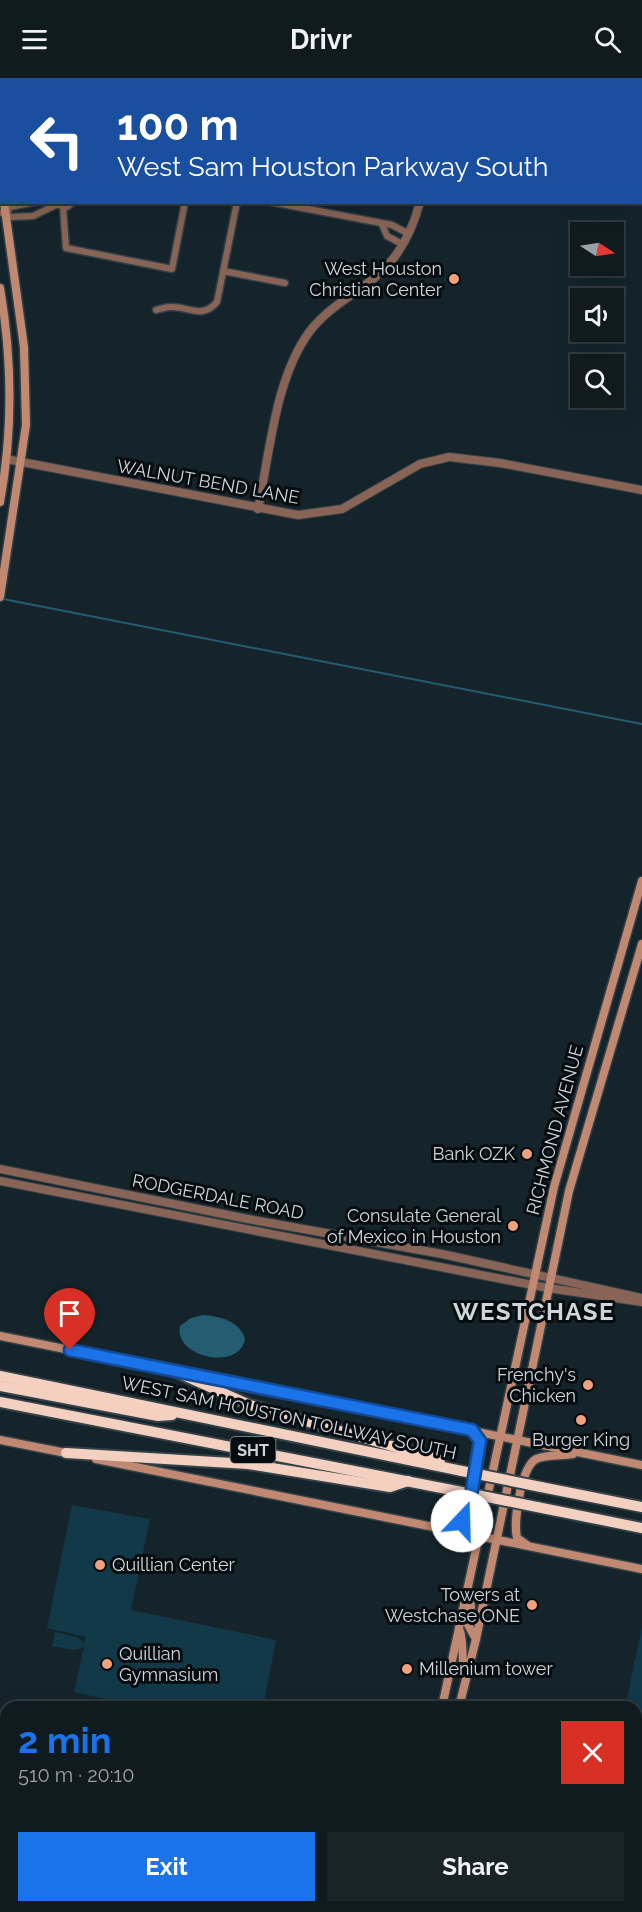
<!DOCTYPE html>
<meta charset="utf-8">
<style>
body{margin:0;font-family:Raleway,sans-serif;background:#192429;color:#f1f3f6;height:100vh;display:flex;flex-direction:column;font-size:22px;white-space:nowrap}
*{box-sizing:border-box;margin:0}
p{font-size:20px;color:#9ca1a5}
.icon{flex:none;width:33px;height:33px;fill:none;stroke:currentColor;stroke-width:2;stroke-linecap:round;stroke-linejoin:round}
.map{position:relative;flex:1;overflow:hidden}
.drawer{position:absolute;left:0px;top:1623px;width:642px;height:212px;display:flex;flex-direction:column;background:#101b20;border-radius:18px 18px 0 0;box-shadow:0 6px 24px #0002,0 0 0 2px #30393e}
.drawer>*{flex:none}
.top-card{position:absolute;left:0px;top:0px;width:642px;height:126px;box-shadow:0 6px 24px #0002,0 0 0 2px #30393e;background:#1a4fa0;color:#fff;overflow:hidden}
.needle{width:39px;rotate:102deg}
.tools{position:absolute;left:570px;top:144px;display:grid;gap:12px}
.tools a{display:grid;place-items:center;width:54px;height:54px;border-radius:0px;background:#101b20;box-shadow:0 6px 24px #0002,0 0 0 2px #30393e;font-size:30px}
.pin{position:absolute;display:grid;place-items:center;width:51px;height:51px;color:#fff;margin:-62px -26px;border-radius:50% 50% 50% 0;rotate:-45deg;box-shadow:0 0 6px #0007}
.pin .icon{rotate:45deg}
.me{position:absolute;width:66px;margin:-33px;rotate:21deg;stroke-linejoin:round;filter:drop-shadow(0 0 4px #0008)}
.turn{display:flex;align-items:center;gap:21px;height:126px;padding:0 18px;font-size:27px}
.turn .icon{width:78px;height:78px;stroke-width:2.5}
.turn b{display:block;font-size:42px;line-height:51px}
.round{display:grid;place-items:center;flex:none;width:63px;height:63px;border-radius:0px;background:#192429}
.summary{display:flex;align-items:center;justify-content:space-between;height:102px;padding:0 18px}
h1{font-size:36px;font-weight:700;line-height:45px;color:#1a73e8}
.cta{display:flex;gap:12px;margin-top:auto;padding:12px 18px}
.cta a{flex:1;height:69px;border-radius:0px;background:#1a73e8;color:#fff;font-size:24px;font-weight:700;line-height:69px;text-align:center}
.cta a+a{background:#192429;color:#f1f3f6}
header{display:flex;justify-content:space-between;align-items:center;height:78px;padding:0 18px;background:#101b20;font-size:27px;font-weight:700}
.map>svg:first-child{display:block}
.green{fill:#123948}
.water{fill:#245c72}
.lines{fill:none;stroke-linecap:round;stroke-linejoin:round}
.stream{stroke:#245c72;stroke-width:2}
.minor-casing{stroke:#324147;stroke-width:9}
.tertiary-casing{stroke:#324147;stroke-width:10}
.secondary-casing{stroke:#324147;stroke-width:11}
.motorway-casing{stroke:#324147;stroke-width:14}
.minor{stroke:#876455;stroke-width:6}
.tertiary{stroke:#876455;stroke-width:8}
.secondary{stroke:#c18971;stroke-width:8}
.motorway{stroke:#f4d0c1;stroke-width:10}
.motorway-bridge-casing{stroke:#324147;stroke-width:14;stroke-linecap:butt}
.motorway-bridge{stroke:#f4d0c1;stroke-width:10}
.route-casing{stroke:#114b97;stroke-width:15}
.route{stroke:#1a73e8;stroke-width:10}
.poi-dot{fill:#f1a17d;stroke:#060c0f;stroke-width:2}
.labels{text-anchor:middle;stroke-width:6;stroke-linejoin:round;paint-order:stroke}
.shield{fill:#060c0f;stroke:#919a9e;stroke-width:1.5}
.shield-label{font-size:16px;font-weight:bold;fill:#cdd7db}
.poi-label{font-size:18px;fill:#cdd7db;stroke:#060c0f;text-anchor:end}
.street-label{font-size:18px;fill:#cdd7db;stroke:#060c0f}
.district-label{font-size:24px;font-weight:bold;letter-spacing:1.5px;fill:#cdd7db;stroke:#060c0f}
</style>
<header><svg class="icon" aria-label="menu" viewBox="0 0 24 24"><path d="M4 6h16M4 12h16M4 18h16"/></svg>Drivr<svg class="icon" aria-label="search" viewBox="0 0 24 24"><circle cx="10" cy="10" r="6"/><path d="M15 15l6 6"/></svg></header>
<div class="map">
<svg width="642" height="1834" viewBox="0 0 642 1834">
<rect width="100%" height="100%" fill="#15242b"/>
<g class="green">
<path d="M72,1427L150,1441L131,1532L276,1562L263,1629H119V1624L74,1614L84,1569L74,1572L52,1568L55,1554L77,1559L84,1565L86,1559L47,1550Z"/>
<path d="M642,1549V1742H636V1629H625Z"/>
<path d="M636,1763H642V1834H582L584,1829L636,1828Z"/>
</g>
<path class="water" d="M203,1237C219,1238 240,1243 245,1261C239,1294 173,1279 180,1248L191,1240Z"/>
<g class="lines">
<g class="stream">
<path d="M3,521L642,646"/>
<path d="M573,1834L574,1828"/>
</g>
<g class="minor-casing">
<g id="minor">
<path d="M470,0L478,2"/>
<path d="M200,2V0"/>
<path d="M553,2V0"/>
<path d="M633,2V0"/>
<path d="M271,124L392,147L409,156"/>
<path d="M59,127L67,129L73,124"/>
<path d="M63,129L66,170L172,191L185,124"/>
<path d="M0,135H7L10,139L33,138L58,126"/>
<path d="M7,135L10,129L35,124"/>
<path d="M382,146L387,158L402,166"/>
<path d="M223,193L285,205"/>
<path d="M156,232C160,231 166,229 170,229C190,228 201,242 217,224L237,124"/>
<path d="M0,1651L6,1652"/>
</g>
</g>
<g class="tertiary-casing">
<g id="tertiary">
<path d="M6,381L298,437L342,431L420,386L449,379L500,385L642,412"/>
<path d="M258,431C270,374 275,300 310,253C329,228 358,215 380,195C400,177 413,150 420,124"/>
<path d="M0,1091L248,1141L442,1176L642,1220"/>
<path d="M0,1103L548,1210L642,1224"/>
<path d="M636,1753H642"/>
</g>
</g>
<g class="secondary-casing">
<g id="secondary">
<path d="M313,0L321,2"/>
<path d="M393,0L400,2"/>
<path d="M8,2V0"/>
<path d="M0,32L2,29"/>
<path d="M640,48H642"/>
<path d="M640,65H642"/>
<path d="M0,210C12,280 13,353 0,424"/>
<path d="M0,519L26,347L24,269L4,124"/>
<path d="M0,1258L642,1387"/>
<path d="M0,1362L71,1376"/>
<path d="M96,1381L642,1491"/>
<path d="M447,1451L462,1443L468,1436L480,1363L472,1352"/>
<path d="M527,1467L517,1460C513,1443 521,1390 536,1381C546,1376 562,1378 573,1376"/>
<path d="M469,1517L471,1529L467,1545L476,1561"/>
<path d="M460,1553C464,1567 461,1581 465,1596"/>
<path d="M442,1629L554,1109L642,803"/>
<path d="M459,1629L476,1561L569,1113L642,866"/>
<path d="M427,1828V1834"/>
<path d="M441,1828L442,1834"/>
</g>
</g>
<g class="motorway-casing">
<g id="motorway">
<path d="M174,1293L250,1327L440,1382"/>
<path d="M0,1298L462,1393"/>
<path d="M0,1308L158,1338L172,1337"/>
<path d="M0,1324L457,1413"/>
<path d="M66,1375L248,1386L390,1409L408,1403"/>
<path d="M541,1409L642,1429"/>
<path d="M537,1429L642,1450"/>
</g>
</g>
<use href="#minor" class="minor"/>
<use href="#tertiary" class="tertiary"/>
<use href="#secondary" class="secondary"/>
<use href="#motorway" class="motorway"/>
<g class="motorway-bridge-casing">
<g id="motorway-bridge">
<path d="M462,1393L541,1409"/>
<path d="M457,1413L537,1429"/>
</g>
</g>
<use href="#motorway-bridge" class="motorway-bridge"/>
</g>
<g class="lines">
<g class="route-casing">
<path id="route" d="M70,1272L472,1352L480,1363L468,1436L462,1443"/>
</g>
<use href="#route" class="route"/>
</g>
<g class="poi-dot">
<circle cx="454" cy="201" r="6"/>
<circle cx="527" cy="1076" r="6"/>
<circle cx="513" cy="1148" r="6"/>
<circle cx="588" cy="1307" r="6"/>
<circle cx="581" cy="1342" r="6"/>
<circle cx="100" cy="1487" r="6"/>
<circle cx="532" cy="1527" r="6"/>
<circle cx="107" cy="1586" r="6"/>
<circle cx="407" cy="1591" r="6"/>
</g>
<g class="labels">
<rect class="shield" x="230.5" y="1359" width="45" height="26" rx="4.5"/>
<g class="shield-label">
<text x="253" y="1378">SHT</text>
</g>
<g class="poi-label">
<text x="442" y="197">West Houston<tspan x="442" dy="21">Christian Center</tspan></text>
<text x="515" y="1082">Bank OZK</text>
<text x="501" y="1144">Consulate General<tspan x="501" dy="21">of Mexico in Houston</tspan></text>
<text x="576" y="1303">Frenchy's<tspan x="576" dy="21">Chicken</tspan></text>
<text x="581" y="1368" text-anchor="middle">Burger King</text>
<text x="112" y="1493" text-anchor="start">Quillian Center</text>
<text x="520" y="1523">Towers at<tspan x="520" dy="21">Westchase ONE</tspan></text>
<text x="119" y="1582" text-anchor="start">Quillian<tspan x="119" dy="21">Gymnasium</tspan></text>
<text x="419" y="1597" text-anchor="start">Millenium tower</text>
</g>
<g class="street-label">
<text transform="translate(208 404) rotate(10)" y="6">WALNUT BEND LANE</text>
<text transform="translate(555 1052) rotate(-75)" y="6">RICHMOND AVENUE</text>
<text transform="translate(218 1119) rotate(11)" y="6">RODGERDALE ROAD</text>
<text transform="translate(289 1340) rotate(12)" y="6">WEST SAM HOUSTON TOLLWAY SOUTH</text>
</g>
<g class="district-label">
<text x="534" y="1242">WESTCHASE</text>
</g>
</g>
</svg>
<div class="tools">
<a><svg class="needle" viewBox="-14 -14 28 28"><path d="M0-13l5 13h-10z" fill="#e53935"/><path d="M0 13l5-13h-10z" fill="#9ca1a5"/></svg></a>
<a><svg class="icon" aria-label="sound" viewBox="0 0 24 24"><path d="M4 9h4l5-4v14l-5-4H4zM17 9q2 3 0 6"/></svg></a>
<a><svg class="icon" aria-label="search" viewBox="0 0 24 24"><circle cx="10" cy="10" r="6"/><path d="M15 15l6 6"/></svg></a>
</div>
<div class="pin" style="left:70px;top:1272px;background:#d93025"><svg class="icon" aria-label="arrive" viewBox="0 0 24 24"><path d="M6 21V4h12l-3 4 3 4H6"/></svg></div>
<svg class="me" style="left:462px;top:1443px" viewBox="-20 -20 40 40"><circle r="19" fill="#fff"/><path d="M0-13L10 11 0 6-10 11z" fill="#1a73e8"/></svg>
<div class="top-card">
<div class="turn"><svg class="icon" aria-label="left" viewBox="0 0 24 24"><path d="M17 20v-9H6M10 6l-5 5 5 5"/></svg><div><b>100 m</b>West Sam Houston Parkway South</div></div>
</div>
<section class="drawer">
<div class="summary"><div><h1>2 min</h1><p>510 m · 20:10</p></div><a class="round" style="background:#d93025;color:#fff"><svg class="icon" aria-label="close" viewBox="0 0 24 24"><path d="M6 6l12 12M18 6L6 18"/></svg></a></div>
<div class="cta"><a>Exit</a><a>Share</a></div>
</section>
</div>
